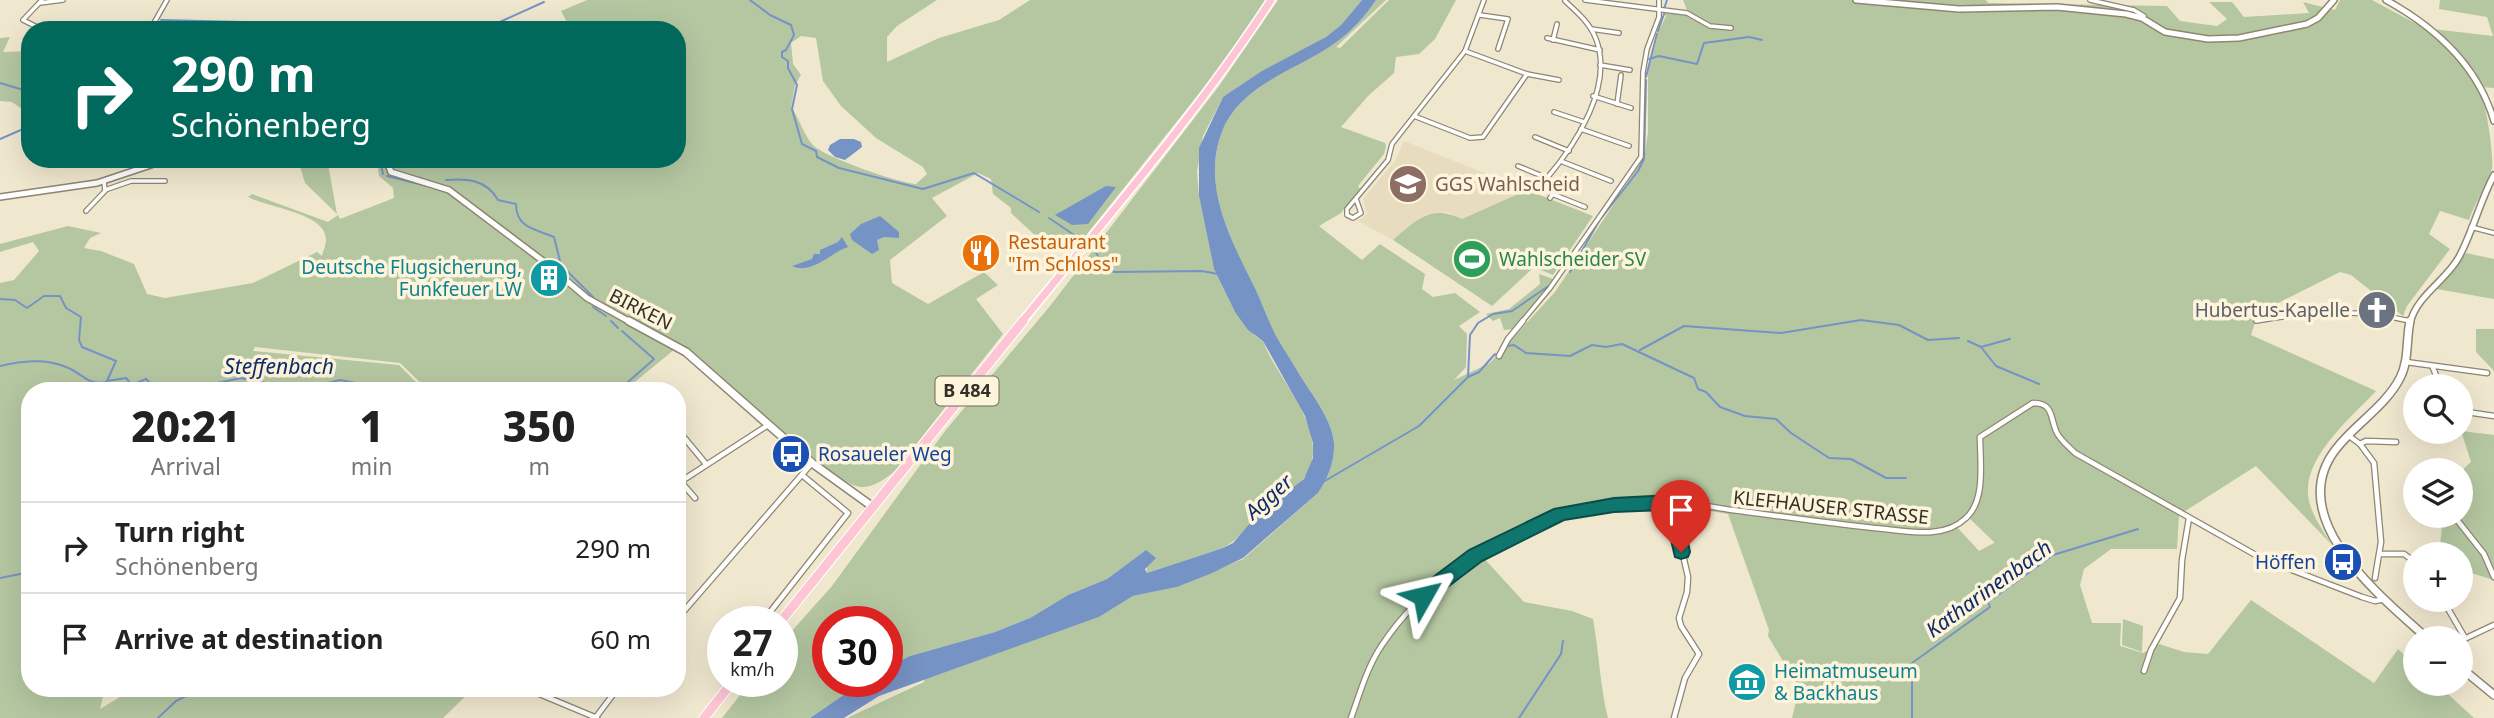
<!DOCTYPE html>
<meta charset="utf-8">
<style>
body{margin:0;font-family:"Noto Sans",sans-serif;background:#f6f6f6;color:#222;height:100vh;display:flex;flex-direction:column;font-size:26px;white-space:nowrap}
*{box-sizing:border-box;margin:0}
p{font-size:23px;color:#767676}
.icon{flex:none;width:38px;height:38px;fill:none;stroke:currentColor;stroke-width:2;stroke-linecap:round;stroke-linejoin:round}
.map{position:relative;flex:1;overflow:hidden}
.drawer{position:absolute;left:21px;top:382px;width:665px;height:315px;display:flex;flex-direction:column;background:#fff;border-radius:28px;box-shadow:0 7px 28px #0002}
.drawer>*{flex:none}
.guide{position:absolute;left:21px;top:21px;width:665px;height:147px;border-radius:28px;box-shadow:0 7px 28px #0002;background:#00695c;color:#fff;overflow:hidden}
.tools{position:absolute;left:2403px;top:374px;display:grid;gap:14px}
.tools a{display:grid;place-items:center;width:70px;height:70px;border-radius:50%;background:#fff;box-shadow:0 7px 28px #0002;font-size:35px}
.speed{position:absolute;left:707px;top:606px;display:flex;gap:14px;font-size:35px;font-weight:700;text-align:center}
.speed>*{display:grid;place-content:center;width:91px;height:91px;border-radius:50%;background:#fff;box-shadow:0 7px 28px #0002;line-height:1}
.speed small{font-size:18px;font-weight:400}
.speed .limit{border:10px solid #d22;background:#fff;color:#111}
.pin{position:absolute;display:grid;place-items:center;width:60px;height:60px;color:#fff;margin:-72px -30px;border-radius:50% 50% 50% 0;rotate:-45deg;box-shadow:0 0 7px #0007}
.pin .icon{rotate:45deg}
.me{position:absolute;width:77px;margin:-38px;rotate:53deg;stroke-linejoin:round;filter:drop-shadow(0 0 5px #0008)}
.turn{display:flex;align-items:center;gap:24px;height:147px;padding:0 35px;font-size:32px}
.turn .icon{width:91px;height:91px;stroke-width:2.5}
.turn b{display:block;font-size:49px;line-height:60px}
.eta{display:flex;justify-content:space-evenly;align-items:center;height:119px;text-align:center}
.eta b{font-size:42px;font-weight:800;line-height:49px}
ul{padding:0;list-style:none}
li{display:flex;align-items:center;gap:21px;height:91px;padding:0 35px;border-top:2px solid #e0e0e0}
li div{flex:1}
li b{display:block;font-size:26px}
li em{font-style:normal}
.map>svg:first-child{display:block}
.built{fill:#e7dcbd}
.green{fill:#b5c7a1;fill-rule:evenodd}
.water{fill:#7693c5}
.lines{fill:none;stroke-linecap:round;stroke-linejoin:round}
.stream{stroke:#7693c5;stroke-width:2}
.minor-far1-casing{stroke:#8e8670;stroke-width:6}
.minor-casing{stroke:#8e8670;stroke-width:7}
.tertiary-far1-casing{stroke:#8e8670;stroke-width:8}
.tertiary-casing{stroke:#8e8670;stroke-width:10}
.primary-far1-casing{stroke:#fff;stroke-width:10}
.primary-casing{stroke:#fff;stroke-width:11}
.minor-far1{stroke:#fff;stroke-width:3.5}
.minor{stroke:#fff;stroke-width:4.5}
.tertiary-far1{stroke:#fff;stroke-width:5}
.tertiary{stroke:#fff;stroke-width:7}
.primary-far1{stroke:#fec6d4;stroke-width:7}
.primary{stroke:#fec6d4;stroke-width:9}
.route{fill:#0f766e;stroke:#0a4d48;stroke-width:2}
.labels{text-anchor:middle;stroke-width:7;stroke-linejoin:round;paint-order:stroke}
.shield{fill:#fef4dc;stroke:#706b5d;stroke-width:2}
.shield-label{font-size:18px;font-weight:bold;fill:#333026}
.education-label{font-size:19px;fill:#785e54;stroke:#fef4dc;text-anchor:start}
.food-label{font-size:19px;fill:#c56008;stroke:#fef4dc;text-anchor:start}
.leisure-label{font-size:19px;fill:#27864d;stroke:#fef4dc;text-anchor:start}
.culture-label{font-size:19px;fill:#0d838f;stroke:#fef4dc;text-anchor:end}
.street-label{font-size:19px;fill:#333026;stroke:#fef4dc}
.worship-label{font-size:19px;fill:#5b616d;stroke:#fef4dc;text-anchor:end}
.transit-label{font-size:19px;fill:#164399;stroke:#fef4dc;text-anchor:start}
.water-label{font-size:21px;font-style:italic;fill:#0e2d6a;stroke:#fef4dc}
</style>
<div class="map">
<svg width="2494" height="718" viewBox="0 0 2494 718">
<rect width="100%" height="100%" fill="#f0e7cf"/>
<path class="built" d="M1404,141L1527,190L1462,219L1447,212L1425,215L1393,240L1358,221L1367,214L1363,199L1395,161Z"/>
<g class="green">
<path d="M587,0H937L897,26L887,37V62L939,38L999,20L1030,0H1266L1233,51L1080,243L1060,235L1039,239L1011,213V208L993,194L991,179L978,173L932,198L947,216L890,260L892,283L928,304L984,272L998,285L976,299L1003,334L896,470C862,498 855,488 822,465L691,351L585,294L549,265C580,307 631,323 675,349L625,390H428L400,363L255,347L253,351L399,365L424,390H30V688H105L100,709L135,688H474L443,718H0V283L14,280L39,251L33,242L0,252V244L68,226L101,233L90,238L84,248L101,251L134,264L147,294L165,298L253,283L317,252L322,256C323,251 326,245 326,240C327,213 269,208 248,197L252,194L328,222L338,215L340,219L394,198L393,188L379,176L377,159H383L391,164L390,159H677V30H569V26L561,11ZM801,36L816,38L823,81L841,106L876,138L923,167L927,174L916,184C899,183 824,157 813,145C803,134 800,119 791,107L795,85L801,75L793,64L791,43Z"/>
<path d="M1278,0H1362L1341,25L1326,37L1223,97L1203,136L1197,172L1199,196L1214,269L1235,312L1255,336L1263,341C1277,380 1335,435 1304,478C1296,489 1281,495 1270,504C1254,517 1242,538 1223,548L1147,573L1146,550L1107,579L1068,595L1030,618L995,632L910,656L887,667V621H828V681H864L810,718H722L751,681H782V642L832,586L945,431L1050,306L1219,86Z"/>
<path d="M1376,0H1386L1336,47L1340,48L1389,0H1456L1435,39L1419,54L1396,57L1394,73L1368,96L1341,127L1385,143L1386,146L1384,154L1358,186L1360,189L1341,213L1319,226L1362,260L1380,244L1425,274L1422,289L1433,297L1455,293L1480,312L1459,326L1467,334L1466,367L1454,380L1490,363L1555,292L1624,189L1645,153L1648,132V73L1658,35L1656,33L1659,31L1666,16L1663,13L1689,15L1683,0H1986L1988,3L2167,6L2180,21L2217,26L2227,19L2209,2H2232L2244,17L2309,13L2303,2L2335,10L2340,0H2372L2424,28L2493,36L2487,17L2439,9L2440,0H2494V88L2479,87C2486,102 2494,155 2492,169C2486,187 2475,202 2469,220L2440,211L2429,234L2450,249L2407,306L2403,316L2351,275L2340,272L2258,313L2251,335L2376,391C2352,417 2305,455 2308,494C2309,511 2322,529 2331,544L2256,466L2179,515L2177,549H2111L2084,569L2080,585L2092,623H2121L2120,646L2143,653L2159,644L2184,652L2208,654L2251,600L2374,683L2398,649L2415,665V684H2437L2474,718H1792L1799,688L1768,636L1769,630L1728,514L1669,504L1606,509L1561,518L1481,555L1524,602L1572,611L1593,619C1599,652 1600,686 1608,718H847L924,682V679L1099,617L1133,596L1177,587L1243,559L1318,493C1328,479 1335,460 1334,443C1332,420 1313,396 1301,377C1293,363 1284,350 1276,336C1268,320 1262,303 1255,288C1231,240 1201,186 1222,132C1238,89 1287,73 1323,51C1345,38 1362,21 1376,0ZM1968,517L1994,542V543L1979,551L1956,526Z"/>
<path d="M10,37L3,52L30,51V128L25,123L26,112L12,102L0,101V38Z"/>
<path d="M298,159H327L337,214L305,183Z"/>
<path d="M1527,190L1593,216L1553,275L1534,267L1492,306L1393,240C1417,220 1430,204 1462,219Z"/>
<path d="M2466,253L2494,259V299L2437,289Z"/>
<path d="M1539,274L1553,279L1514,329L1504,330L1500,318L1493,321L1486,314L1509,309L1540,284Z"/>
<path d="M2476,329H2494V371L2476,352Z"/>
<path d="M2461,431L2494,435V580L2461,570L2460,555H2448L2440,546L2443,516H2460L2461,471L2471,462Z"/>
<path d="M2123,619L2143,626L2142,652L2122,645Z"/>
</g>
<g class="water">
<path d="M1362,0H1376C1362,21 1345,38 1323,51C1287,73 1238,89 1222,132C1201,186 1231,240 1255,288C1262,303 1268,320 1276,336C1284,350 1293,363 1301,377C1313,396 1332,420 1334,443C1335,460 1328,479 1318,493L1243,558L1212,573L1177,587L1133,596L1099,617L879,696L844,718H810L864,681H887V667L910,656L995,632L1030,618L1068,595L1107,579L1146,550L1156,558L1145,569L1147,573L1223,548L1233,543L1257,515L1304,479L1313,458V443L1305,416L1263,341L1248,330L1235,312L1214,269L1199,196V148L1223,97L1262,71L1326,37L1341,25Z"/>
<path d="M840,139H854L861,142L862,147L845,160L835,157L828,150L830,145Z"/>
<path d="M1106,186L1116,187L1088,224L1072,225L1055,215Z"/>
<path d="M880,216L899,232V238L884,237L877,240L879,250L872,254L852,240L850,234L861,224Z"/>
<path d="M842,237L848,247C830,253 812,275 792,266L812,259L814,254H820V250L838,242Z"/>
</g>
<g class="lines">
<g class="stream">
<path d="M750,0L770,15L791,25L794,35L786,50L782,52V57L788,61V68L797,85L792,109L802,144L816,151L817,157L839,168L923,189L974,173L1039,212"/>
<path d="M1664,9L1667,0"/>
<path d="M161,20L243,22L256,30"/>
<path d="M482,30L544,2"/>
<path d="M1658,31L1664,14"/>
<path d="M1649,59L1659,56L1697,64L1704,43L1749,37L1762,40"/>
<path d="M1646,77L1657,34"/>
<path d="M0,83L30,92"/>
<path d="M0,139L30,126"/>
<path d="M380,160L383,174"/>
<path d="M387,176L427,186"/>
<path d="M446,180C467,178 487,180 498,200L516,204C516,228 535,229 554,237L561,265L593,297"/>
<path d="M1049,218L1080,239"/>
<path d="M1094,250L1106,268L1114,272L1202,271L1218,274"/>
<path d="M1570,272L1599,221L1638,171L1644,159L1646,80"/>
<path d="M0,299L15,300L27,308L44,296H60L66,308L81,317L79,340L82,347L116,361L107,381L126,378L132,385L146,379L156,389L203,386L241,378L280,386L324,384L340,380L393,390"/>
<path d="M593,307L606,316"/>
<path d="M611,321L618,328"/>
<path d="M1968,341L1981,347L1996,366L2039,384"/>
<path d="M1508,346L1514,345L1526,353L1570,356L1592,345L1606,347L1622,344L1694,378L1698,389L1706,392L1720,407L1745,416L1776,419L1791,433L1829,458L1851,459L1886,478H1906"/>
<path d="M1981,347L2010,339"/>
<path d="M1640,350L1684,326L1781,333L1861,320L1899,325L1928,340L1959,338"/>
<path d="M0,366C22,361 45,358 66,367C83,373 87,386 106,382"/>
<path d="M1468,377L1479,372L1495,354"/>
<path d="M619,390L654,359L622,331"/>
<path d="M1323,482L1419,426L1468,377L1470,335L1478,323L1493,314L1512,311L1550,285"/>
<path d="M0,578L30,572"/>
<path d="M158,718L176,701L202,688"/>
<path d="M1519,718L1561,654L1563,641"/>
<path d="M1912,718V663L1990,607L1988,602L2053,555L2138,529"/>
</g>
<g class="minor-far1-casing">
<g id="minor-far1">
<path d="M42,0L23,20L43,30"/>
<path d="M1585,0L1687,13L1710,26L1731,28"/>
<path d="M2090,0L2134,10L2144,16L2142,18"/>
<path d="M40,3L63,0"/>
<path d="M1480,15L1508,19L1498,49"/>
<path d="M1591,29L1619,33"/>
<path d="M76,30H93"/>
<path d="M150,30L167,0"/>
<path d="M1547,38L1600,50"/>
<path d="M1553,40L1557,24"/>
<path d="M1465,51L1527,74L1559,80"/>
<path d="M1600,65L1630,70"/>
<path d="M1593,96L1631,108"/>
<path d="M1617,104L1621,75"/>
<path d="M1554,112L1584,122"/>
<path d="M1414,116L1470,138L1483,137L1527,74"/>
<path d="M1581,129L1629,146"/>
<path d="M1535,137L1569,151"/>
<path d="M1563,162L1611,181"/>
<path d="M1518,166L1547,178V183L1557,188L1550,198"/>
<path d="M1547,178C1576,144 1614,86 1596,39C1590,23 1577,12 1565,1"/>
<path d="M105,190L131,181H165"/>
<path d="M1552,194L1585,207"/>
<path d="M1356,199L1361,213L1353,218L1347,215V209L1388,160L1392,144L1465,51L1484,0"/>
<path d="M86,211L105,191L104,181"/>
<path d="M2471,227L2494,233"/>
<path d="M2256,321C2309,312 2357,308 2410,321"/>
<path d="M1521,323L1550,288L1641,157L1643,72L1647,49L1659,17V0"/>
</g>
</g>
<g class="minor-casing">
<g id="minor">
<path d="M1499,356L1508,339L1523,321"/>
<path d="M2406,362L2487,373"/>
<path d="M2433,368L2441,387"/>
<path d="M2460,411L2494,416"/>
<path d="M677,429L706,464"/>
<path d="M2349,436L2360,444L2374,463L2381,542L2375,578"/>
<path d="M2360,444L2366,441L2396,442"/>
<path d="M681,482L695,498"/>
<path d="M677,484L768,425"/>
<path d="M1671,502L1688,577L1687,592L1679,618L1681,626L1699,654L1685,678L1674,718"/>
<path d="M2454,516L2484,554L2494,577"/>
<path d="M2380,554H2404L2415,562"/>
<path d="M2443,600L2465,638"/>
<path d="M677,619L812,463"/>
<path d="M763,621L848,513L802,475"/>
<path d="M2460,641L2494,625"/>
<path d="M2144,671L2151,650L2180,598L2182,560L2189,518"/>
<path d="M525,688L597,718"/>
<path d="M596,717L618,688"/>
<path d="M1351,718C1360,693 1367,667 1382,645C1423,583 1490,540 1558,515C1588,504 1637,502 1669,502C1690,502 1711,507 1732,510C1779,516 1827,523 1874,528C1904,530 1942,541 1966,518C1986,500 1980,462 1980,437L2033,403C2053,403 2050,416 2056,431C2059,439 2069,447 2075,453L2261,558L2362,597L2375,601L2385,599"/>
</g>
</g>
<g class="tertiary-far1-casing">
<g id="tertiary-far1">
<path d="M1856,0L1959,9L2057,7L2126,14L2142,18L2165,32L2208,39L2239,38L2307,24L2318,18L2334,0"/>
<path d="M2386,0C2435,27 2478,66 2494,121"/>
<path d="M386,159L391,172L449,190L547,264L587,298L632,323"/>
<path d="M0,197L97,183L169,159"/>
<path d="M2410,323C2417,295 2446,281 2459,257C2473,231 2480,201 2494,175"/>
</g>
</g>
<g class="tertiary-casing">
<g id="tertiary">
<path d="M629,321L686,352L812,463L873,507"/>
<path d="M2410,321C2406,340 2409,361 2400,378C2385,407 2355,424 2336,449C2282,518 2381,597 2428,639"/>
<path d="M2460,667L2494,695"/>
</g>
</g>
<g class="primary-far1-casing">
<path id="primary-far1" d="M1021,323C1107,217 1197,114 1271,0"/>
</g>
<g class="primary-casing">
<g id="primary">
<path d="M781,621L1023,321"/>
<path d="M704,718L733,681"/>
</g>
</g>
<use href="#minor-far1" class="minor-far1"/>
<use href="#minor" class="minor"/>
<use href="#tertiary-far1" class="tertiary-far1"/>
<use href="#tertiary" class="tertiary"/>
<use href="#primary-far1" class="primary-far1"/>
<use href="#primary" class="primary"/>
</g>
<path class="route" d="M1671,495L1677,497L1680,502L1690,552L1688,557L1681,559L1675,557L1664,510L1614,512L1564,520L1482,561L1429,601L1423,604L1416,601L1414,596L1416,590L1469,550L1554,509L1614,498Z"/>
<defs>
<g id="school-disc" transform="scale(2.0125)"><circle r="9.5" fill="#8d6e63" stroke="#fef4dc"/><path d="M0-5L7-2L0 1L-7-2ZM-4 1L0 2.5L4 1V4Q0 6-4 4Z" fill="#fff"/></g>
<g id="restaurant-disc" transform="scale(2.0125)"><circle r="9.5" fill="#e8710a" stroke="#fef4dc"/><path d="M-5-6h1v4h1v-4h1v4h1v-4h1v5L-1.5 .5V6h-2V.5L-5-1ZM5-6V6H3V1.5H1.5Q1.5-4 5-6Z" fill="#fff"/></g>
<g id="stadium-disc" transform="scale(2.0125)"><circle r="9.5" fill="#2e9e5b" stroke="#fef4dc"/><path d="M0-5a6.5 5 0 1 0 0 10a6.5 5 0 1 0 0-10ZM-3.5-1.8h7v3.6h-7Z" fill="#fff"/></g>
<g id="building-disc" transform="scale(2.0125)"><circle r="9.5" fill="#0f9aa8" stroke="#fef4dc"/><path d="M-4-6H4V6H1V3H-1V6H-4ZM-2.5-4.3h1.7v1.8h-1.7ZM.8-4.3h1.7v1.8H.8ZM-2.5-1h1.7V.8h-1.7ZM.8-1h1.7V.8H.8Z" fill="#fff"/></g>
<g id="church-disc" transform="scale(2.0125)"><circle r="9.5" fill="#6b7280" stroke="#fef4dc"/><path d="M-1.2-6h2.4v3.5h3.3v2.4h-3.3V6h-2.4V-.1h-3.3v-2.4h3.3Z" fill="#fff"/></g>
<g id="bus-disc" transform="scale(2.0125)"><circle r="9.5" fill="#1a4fb4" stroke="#fef4dc"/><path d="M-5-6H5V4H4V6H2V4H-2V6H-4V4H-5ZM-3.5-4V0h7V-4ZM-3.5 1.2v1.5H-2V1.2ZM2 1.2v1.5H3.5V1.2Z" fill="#fff"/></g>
<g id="museum-disc" transform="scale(2.0125)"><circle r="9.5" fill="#0f9aa8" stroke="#fef4dc"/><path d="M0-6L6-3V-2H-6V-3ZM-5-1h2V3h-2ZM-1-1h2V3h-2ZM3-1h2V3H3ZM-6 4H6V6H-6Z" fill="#fff"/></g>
</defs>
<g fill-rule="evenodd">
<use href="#school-disc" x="1408" y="184"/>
<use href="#restaurant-disc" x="981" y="253"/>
<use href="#stadium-disc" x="1472" y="259"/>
<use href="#building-disc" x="549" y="278"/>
<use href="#church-disc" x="2377" y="310"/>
<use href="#bus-disc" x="791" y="454"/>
<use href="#bus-disc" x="2343" y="562"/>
<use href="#museum-disc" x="1747" y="682"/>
</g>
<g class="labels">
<rect class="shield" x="935.5" y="376.5" width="63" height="29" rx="5"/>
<g class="shield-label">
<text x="967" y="397">B 484</text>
</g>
<g class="education-label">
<text x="1435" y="191">GGS Wahlscheid</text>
</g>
<g class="food-label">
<text x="1008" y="249">Restaurant<tspan x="1008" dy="22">"Im Schloss"</tspan></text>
</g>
<g class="leisure-label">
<text x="1499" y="266">Wahlscheider SV</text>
</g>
<g class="culture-label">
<text x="522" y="274">Deutsche Flugsicherung,<tspan x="522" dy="22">Funkfeuer LW</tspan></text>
<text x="1774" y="678" text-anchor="start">Heimatmuseum<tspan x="1774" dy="22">&amp; Backhaus</tspan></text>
</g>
<g class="street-label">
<text transform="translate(641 309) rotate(27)" y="7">BIRKEN</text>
<text transform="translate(1831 507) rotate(6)" y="7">KLEFHAUSER STRASSE</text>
</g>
<g class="worship-label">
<text x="2350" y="317">Hubertus-Kapelle</text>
</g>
<g class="transit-label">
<text x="818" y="461">Rosaueler Weg</text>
<text x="2316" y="569" text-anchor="end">Höffen</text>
</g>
<g class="water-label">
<text x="279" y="374">Steffenbach</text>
<text transform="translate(1269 497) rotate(-42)" y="7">Agger</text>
<text transform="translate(1989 589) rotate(-36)" y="7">Katharinenbach</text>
</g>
</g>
</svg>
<div class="tools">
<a><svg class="icon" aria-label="search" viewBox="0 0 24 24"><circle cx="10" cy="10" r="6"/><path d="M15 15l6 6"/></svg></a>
<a><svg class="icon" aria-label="layers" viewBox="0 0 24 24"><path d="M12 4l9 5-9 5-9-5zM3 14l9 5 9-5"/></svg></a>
<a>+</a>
<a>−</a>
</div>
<div class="speed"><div>27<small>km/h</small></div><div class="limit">30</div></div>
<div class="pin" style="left:1681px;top:552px;background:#d93025"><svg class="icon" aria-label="arrive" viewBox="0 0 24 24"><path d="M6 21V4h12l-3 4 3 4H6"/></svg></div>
<svg class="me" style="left:1423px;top:596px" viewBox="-20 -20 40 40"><path d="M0-17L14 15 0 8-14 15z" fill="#0f766e" stroke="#fff" stroke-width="4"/></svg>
<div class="guide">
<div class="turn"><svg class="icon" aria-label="right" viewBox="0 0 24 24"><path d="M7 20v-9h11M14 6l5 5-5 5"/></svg><div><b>290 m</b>Schönenberg</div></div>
</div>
<section class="drawer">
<div class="eta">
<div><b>20:21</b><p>Arrival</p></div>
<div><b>1</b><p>min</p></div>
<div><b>350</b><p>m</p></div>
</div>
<ul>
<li><svg class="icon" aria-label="right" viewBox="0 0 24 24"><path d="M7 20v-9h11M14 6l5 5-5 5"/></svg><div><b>Turn right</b><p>Schönenberg</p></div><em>290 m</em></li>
<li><svg class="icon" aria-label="arrive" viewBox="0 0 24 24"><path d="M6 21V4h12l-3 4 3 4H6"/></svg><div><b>Arrive at destination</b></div><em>60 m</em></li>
</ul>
</section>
</div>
